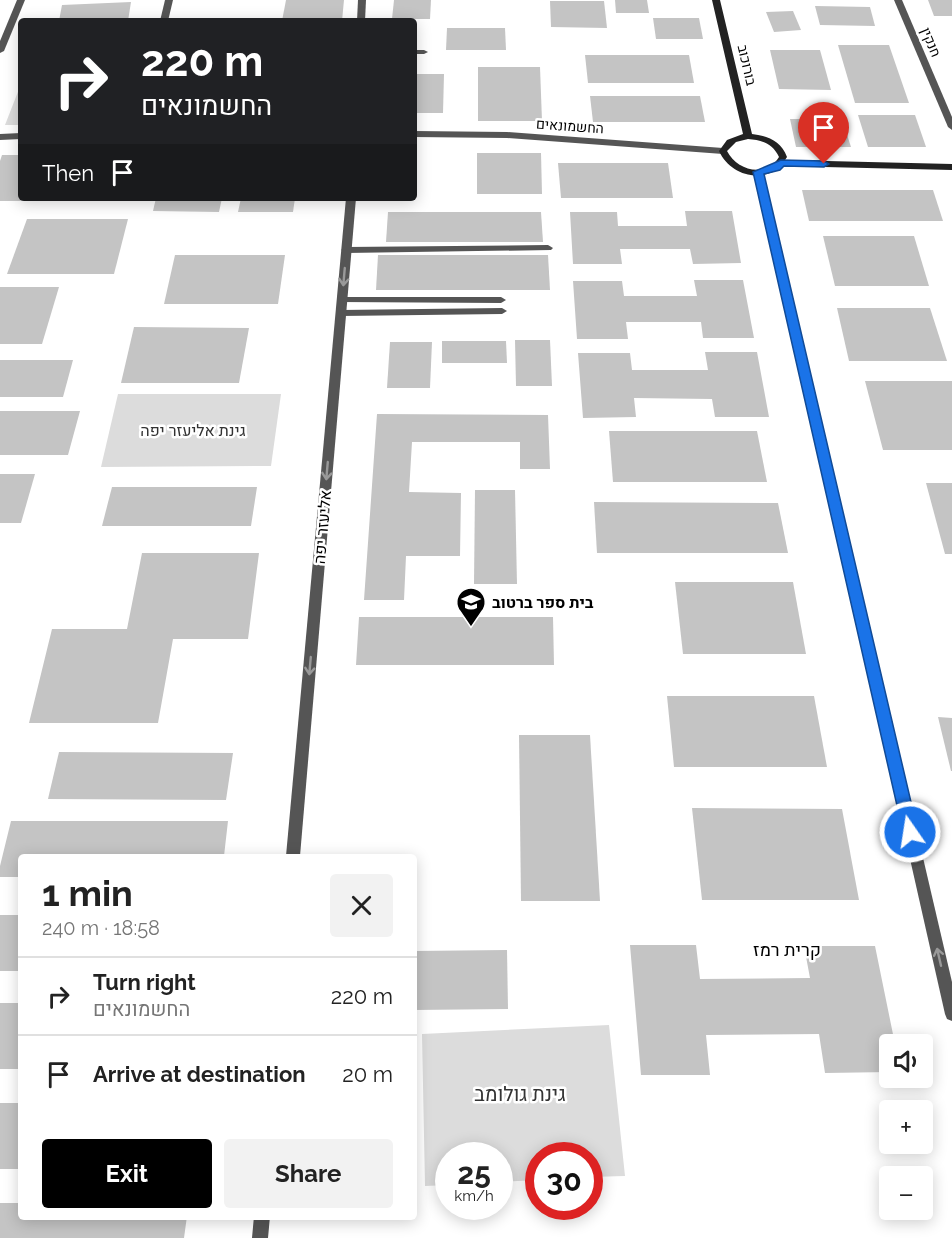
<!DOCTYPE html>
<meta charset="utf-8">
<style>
body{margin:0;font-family:Raleway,Heebo,sans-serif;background:#f2f2f2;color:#222;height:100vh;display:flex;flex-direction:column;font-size:22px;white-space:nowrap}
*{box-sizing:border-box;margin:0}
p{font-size:20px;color:#767676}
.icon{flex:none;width:33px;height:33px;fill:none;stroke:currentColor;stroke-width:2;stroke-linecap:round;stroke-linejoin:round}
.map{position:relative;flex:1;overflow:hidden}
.details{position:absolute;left:18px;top:854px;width:399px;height:366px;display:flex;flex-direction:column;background:#fff;border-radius:6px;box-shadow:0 3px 15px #0003}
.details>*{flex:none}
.top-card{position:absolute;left:18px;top:18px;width:399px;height:183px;border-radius:6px;box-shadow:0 3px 15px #0003;background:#202124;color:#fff;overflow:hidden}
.fabs{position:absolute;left:879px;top:1034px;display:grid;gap:12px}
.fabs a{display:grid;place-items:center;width:54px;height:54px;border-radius:6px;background:#fff;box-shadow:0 3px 15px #0003;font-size:30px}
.speed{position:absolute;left:435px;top:1142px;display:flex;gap:12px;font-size:30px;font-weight:700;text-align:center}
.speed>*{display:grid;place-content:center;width:78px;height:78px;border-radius:50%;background:#fff;box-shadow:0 3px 15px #0003;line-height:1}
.speed small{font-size:15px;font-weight:400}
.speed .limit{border:9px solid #d22;background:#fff;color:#111}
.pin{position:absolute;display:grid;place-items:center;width:51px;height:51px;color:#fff;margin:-62px -26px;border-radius:50% 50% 50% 0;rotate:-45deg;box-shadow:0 0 6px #0007}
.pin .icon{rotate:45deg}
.me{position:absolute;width:66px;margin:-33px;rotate:347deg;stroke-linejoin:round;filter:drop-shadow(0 0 4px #0008)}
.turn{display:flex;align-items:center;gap:21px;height:126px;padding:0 24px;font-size:27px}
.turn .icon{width:78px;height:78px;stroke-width:2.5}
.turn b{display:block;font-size:42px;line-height:51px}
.then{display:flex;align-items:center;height:57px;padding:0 24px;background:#0003;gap:12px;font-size:22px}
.round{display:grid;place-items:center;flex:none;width:63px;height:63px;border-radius:6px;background:#f2f2f2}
.summary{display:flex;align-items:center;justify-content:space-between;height:102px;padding:0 24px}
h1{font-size:36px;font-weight:700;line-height:45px}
.cta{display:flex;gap:12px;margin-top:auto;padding:12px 24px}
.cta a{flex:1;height:69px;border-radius:6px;background:#000;color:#fff;font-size:24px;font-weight:700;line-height:69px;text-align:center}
.cta a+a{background:#f2f2f2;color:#222}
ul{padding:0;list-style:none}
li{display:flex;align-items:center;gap:18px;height:78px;padding:0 24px;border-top:2px solid #e0e0e0}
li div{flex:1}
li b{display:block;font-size:22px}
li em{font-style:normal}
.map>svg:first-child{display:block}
.green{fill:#dcdcdc}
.building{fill:#c4c4c4}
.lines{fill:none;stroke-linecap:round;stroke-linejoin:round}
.lane{fill:#555;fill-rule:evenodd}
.street{fill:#555;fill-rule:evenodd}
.secondary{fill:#222;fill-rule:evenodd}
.oneway{stroke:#999}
.route{fill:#1a73e8;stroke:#114b97;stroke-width:1.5}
.labels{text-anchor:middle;stroke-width:5;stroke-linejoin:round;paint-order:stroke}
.far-street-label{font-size:14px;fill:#000;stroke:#fff}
.park-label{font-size:16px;fill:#333;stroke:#fff}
.street-label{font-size:16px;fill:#000;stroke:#fff}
.poi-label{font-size:16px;font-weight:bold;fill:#000;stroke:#fff;text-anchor:start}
.neighbourhood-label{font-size:18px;fill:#000;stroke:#fff}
.near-park-label{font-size:20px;fill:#333;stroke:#fff}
</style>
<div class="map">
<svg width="952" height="1238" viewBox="0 0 952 1238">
<rect width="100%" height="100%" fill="#fff"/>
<g class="green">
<path d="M21,84V125H5Z"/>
<path d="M118,394H281L271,466L101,467Z"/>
<path d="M609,1025L625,1176L590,1177V1155H538V1180L500,1182V1155H448V1185L425,1186L422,1034Z"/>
</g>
<g class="building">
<path d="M286,0H344L342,21H282Z"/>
<path d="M394,0H431L430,19H392Z"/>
<path d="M615,0H647L649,13H616Z"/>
<path d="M928,0H952V16H934Z"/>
<path d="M550,1H604L607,28L551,27Z"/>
<path d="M131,2L128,21H59L62,5Z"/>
<path d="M815,6L870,7L875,26L820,25Z"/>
<path d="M793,11L801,30L774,32L766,12Z"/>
<path d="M653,18H699L703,39H656Z"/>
<path d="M447,28H505L506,50H446Z"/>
<path d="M838,45H889L909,103H855Z"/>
<path d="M770,50H820L831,90L779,89Z"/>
<path d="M585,55H689L694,83H588Z"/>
<path d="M478,67H540L542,121H478Z"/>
<path d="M414,74H444L443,113H414Z"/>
<path d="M590,96H700L705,122H593Z"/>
<path d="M858,115H915L926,147H868Z"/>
<path d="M790,119H842L851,147H796Z"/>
<path d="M477,153H541L542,194H477Z"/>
<path d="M2,155H21V198H90L89,201H0V161Z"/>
<path d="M558,163H668L673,198H561Z"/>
<path d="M802,190H933L943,221H809Z"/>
<path d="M156,198H222L219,212L153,211Z"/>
<path d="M241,198H295L293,212H238Z"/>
<path d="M685,211H732L741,263L693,264L690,249H620L622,264H573L570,212H617L618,226H687Z"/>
<path d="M388,212H541L543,242H386Z"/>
<path d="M27,219H128L114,274H7Z"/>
<path d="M823,236H914L929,286H835Z"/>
<path d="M175,255H285L278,304H164Z"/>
<path d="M378,255H548L550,290H376Z"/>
<path d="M694,280H743L754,338H703L701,322H626L628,339H577L573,281H622L624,296H697Z"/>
<path d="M0,287H59L42,344H0Z"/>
<path d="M837,308H930L947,361H849Z"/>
<path d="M134,327L249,328L239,383H121Z"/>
<path d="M515,340H550L552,386H516Z"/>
<path d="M442,341H506L507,363H442Z"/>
<path d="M390,342H432L430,388H387Z"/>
<path d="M705,352H757L769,417H715L712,399L634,398L636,417L583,418L578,353H630L632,370H708Z"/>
<path d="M0,360H73L63,397H0Z"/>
<path d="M865,381H952V450H883Z"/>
<path d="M0,411H80L68,455H0Z"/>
<path d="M377,414L548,415L550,469H520V442H412L409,492L461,493L460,556H406L404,600H364Z"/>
<path d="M609,431H757L767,482H613Z"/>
<path d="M0,474H35L21,523H0Z"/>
<path d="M926,483H952V554H945Z"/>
<path d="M112,487H257L251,526H102Z"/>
<path d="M475,490H515L517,584H474Z"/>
<path d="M594,502L778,503L788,553H597Z"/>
<path d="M142,553H259L248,639H173L158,723H29L52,629H127Z"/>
<path d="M675,582H793L806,654H683Z"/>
<path d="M359,617H553L554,665H356Z"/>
<path d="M667,696H814L827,767H674Z"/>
<path d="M938,717L952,718V771H951Z"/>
<path d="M519,735H590L600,901H521Z"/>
<path d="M59,752L233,753L226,800L48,799Z"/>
<path d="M692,808L842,809L859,900H702Z"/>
<path d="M11,821H228L224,856H21V877H0V866Z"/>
<rect x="0" y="915" width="21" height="56"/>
<path d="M630,945H696L700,979L810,978L804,946H875L895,1044H890V1072L825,1073L819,1034L706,1035L710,1075H641Z"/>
<path d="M507,950L508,1009L414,1010V951Z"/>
<rect x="0" y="1003" width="21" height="66"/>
<rect x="0" y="1103" width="21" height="66"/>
<path d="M0,1203H21V1216H187L184,1238H0Z"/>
</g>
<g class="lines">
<g class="lane">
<path d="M414,50H424L428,52L424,54H414Z"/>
<path d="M548,245L553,248L551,250L346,253L341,250L346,247Z"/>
<path d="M342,297H501L506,300L501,303L339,302L337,300Z"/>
<path d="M502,308L507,311L502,314L341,316L336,313L341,310Z"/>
</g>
<g class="street">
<path d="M17,0H25L4,51L0,53V41Z"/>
<path d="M165,0H173L168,21H160Z"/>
<path d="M358,0H366L365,21H357Z"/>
<path d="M894,0H902L952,117V130L948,127Z"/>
<path d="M414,131L507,132L723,148L727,151L723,154L507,138L414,137Z"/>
<path d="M21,133V139L0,140V134Z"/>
<path d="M759,169L763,172L952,982V1021L947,1019L945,1014L755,172Z"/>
<path d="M346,198H356L300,856H286Z"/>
<path d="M254,1216H270L268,1238H252Z"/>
</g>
<path class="secondary" d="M712,0H720L752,134C768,136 781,141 787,157L785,160L952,164V170L782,166C761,184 730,175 719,151L727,140L743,134ZM748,139C762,140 773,144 779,157C766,178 737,171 727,151L736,142Z"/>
</g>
<defs><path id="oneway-shaft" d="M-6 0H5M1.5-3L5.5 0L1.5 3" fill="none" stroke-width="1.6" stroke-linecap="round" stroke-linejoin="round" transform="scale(1.5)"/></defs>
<g class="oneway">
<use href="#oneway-shaft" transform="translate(344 277) rotate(95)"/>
<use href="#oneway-shaft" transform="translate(327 471) rotate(95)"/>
<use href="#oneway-shaft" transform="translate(310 666) rotate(95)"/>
<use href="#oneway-shaft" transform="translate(939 957) rotate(-103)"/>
</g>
<path class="route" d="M781,160L824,161L829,164L824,167L784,166L780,170L764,174L918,832L916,837L910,839L905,837L903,832L753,172Z"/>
<defs>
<g id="school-pin" transform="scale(1.5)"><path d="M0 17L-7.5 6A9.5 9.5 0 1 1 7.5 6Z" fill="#000" stroke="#fff"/><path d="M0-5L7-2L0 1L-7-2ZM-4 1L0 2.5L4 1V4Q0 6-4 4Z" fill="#fff"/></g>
</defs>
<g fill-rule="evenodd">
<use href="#school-pin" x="471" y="602"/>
</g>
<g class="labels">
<g class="far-street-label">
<text transform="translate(931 42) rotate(67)" y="5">חנקין</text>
<text transform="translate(747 65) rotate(77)" y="5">בורוכוב</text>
<text transform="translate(570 126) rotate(4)" y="5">החשמונאים</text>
</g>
<g class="park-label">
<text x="193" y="436">גינת אליעזר יפה</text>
</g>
<g class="street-label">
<text transform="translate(322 527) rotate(-85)" y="6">אליעזר יפה</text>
</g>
<g class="poi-label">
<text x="492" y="608">בית ספר ברטוב</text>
</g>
<g class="neighbourhood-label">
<text x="787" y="956">קרית רמז</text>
</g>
<g class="near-park-label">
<text x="520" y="1101">גינת גולומב</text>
</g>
</g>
</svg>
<div class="fabs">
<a><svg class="icon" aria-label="sound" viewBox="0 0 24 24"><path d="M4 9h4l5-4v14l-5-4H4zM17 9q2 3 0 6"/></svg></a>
<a>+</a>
<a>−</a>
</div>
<div class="speed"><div>25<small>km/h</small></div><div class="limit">30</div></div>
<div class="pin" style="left:824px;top:164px;background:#d93025"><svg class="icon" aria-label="arrive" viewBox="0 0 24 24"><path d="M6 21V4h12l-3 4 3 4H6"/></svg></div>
<svg class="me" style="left:910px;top:832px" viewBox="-20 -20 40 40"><circle r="17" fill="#1a73e8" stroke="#fff" stroke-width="3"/><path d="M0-11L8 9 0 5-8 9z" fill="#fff"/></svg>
<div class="top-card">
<div class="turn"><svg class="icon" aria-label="right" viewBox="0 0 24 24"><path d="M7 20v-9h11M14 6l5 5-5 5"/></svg><div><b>220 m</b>החשמונאים</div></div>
<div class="then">Then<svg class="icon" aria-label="arrive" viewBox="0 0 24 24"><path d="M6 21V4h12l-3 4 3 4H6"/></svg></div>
</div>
<section class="details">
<div class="summary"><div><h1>1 min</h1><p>240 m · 18:58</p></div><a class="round"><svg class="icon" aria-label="close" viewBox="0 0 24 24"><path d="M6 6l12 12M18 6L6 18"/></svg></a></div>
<ul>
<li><svg class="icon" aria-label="right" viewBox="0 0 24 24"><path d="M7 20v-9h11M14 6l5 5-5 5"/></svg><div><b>Turn right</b><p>החשמונאים</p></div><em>220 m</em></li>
<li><svg class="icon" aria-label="arrive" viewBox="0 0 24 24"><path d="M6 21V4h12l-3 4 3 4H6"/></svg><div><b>Arrive at destination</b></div><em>20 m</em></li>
</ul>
<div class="cta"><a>Exit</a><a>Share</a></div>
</section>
</div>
